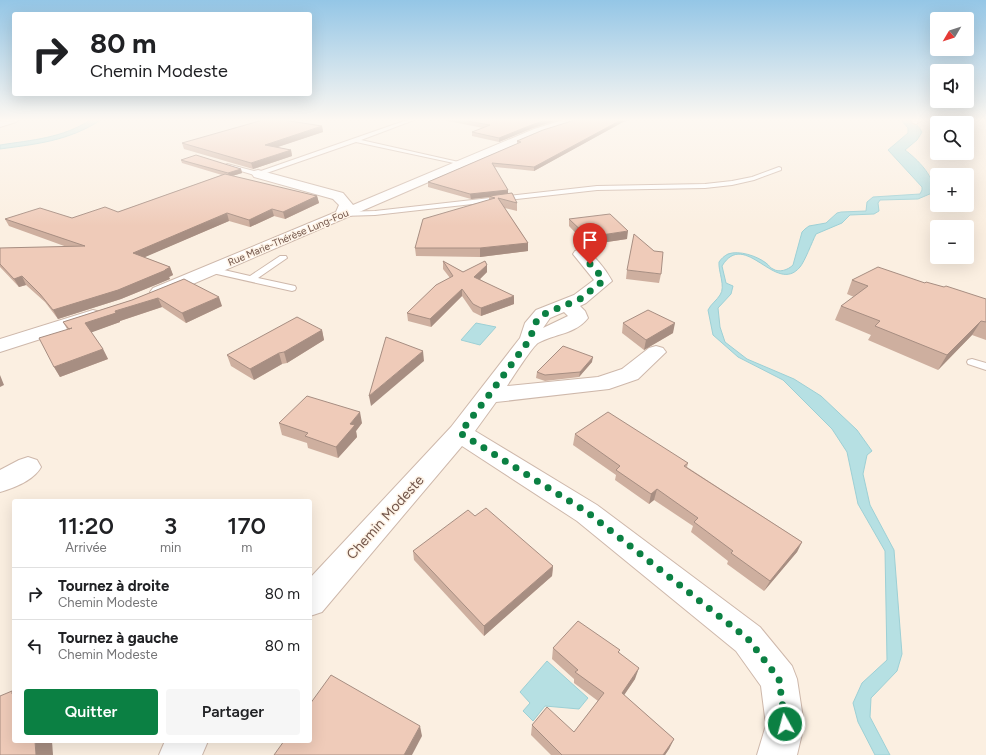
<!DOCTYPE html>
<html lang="fr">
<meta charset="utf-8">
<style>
body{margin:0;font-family:Figtree,sans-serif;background:#f6f6f6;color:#202124;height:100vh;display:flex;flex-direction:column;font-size:15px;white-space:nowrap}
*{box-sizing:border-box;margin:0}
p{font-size:13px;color:#757577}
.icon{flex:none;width:22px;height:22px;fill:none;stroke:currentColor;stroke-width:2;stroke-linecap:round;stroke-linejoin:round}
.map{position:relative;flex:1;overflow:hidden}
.panel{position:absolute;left:12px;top:499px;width:300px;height:244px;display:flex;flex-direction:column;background:#fff;border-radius:4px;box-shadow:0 4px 16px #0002}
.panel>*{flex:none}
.hud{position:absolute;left:12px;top:12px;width:300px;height:84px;border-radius:4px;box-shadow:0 4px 16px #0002;background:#fff;color:#202124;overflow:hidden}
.needle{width:26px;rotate:231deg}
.fabs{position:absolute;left:930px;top:12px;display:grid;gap:8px}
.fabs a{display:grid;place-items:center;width:44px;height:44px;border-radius:4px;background:#fff;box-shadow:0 4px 16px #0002;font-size:20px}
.pin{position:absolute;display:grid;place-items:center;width:34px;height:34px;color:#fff;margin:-41px -17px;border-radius:50% 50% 50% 0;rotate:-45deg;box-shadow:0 0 4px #0007}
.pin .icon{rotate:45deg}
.me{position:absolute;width:44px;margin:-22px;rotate:353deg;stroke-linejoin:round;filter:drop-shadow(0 0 3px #0008)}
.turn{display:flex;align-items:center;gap:14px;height:84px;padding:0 12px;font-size:18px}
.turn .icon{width:52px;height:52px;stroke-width:2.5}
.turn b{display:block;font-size:28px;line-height:34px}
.eta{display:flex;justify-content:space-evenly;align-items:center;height:68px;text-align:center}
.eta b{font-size:24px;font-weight:600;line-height:28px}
.primary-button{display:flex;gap:8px;margin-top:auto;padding:8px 12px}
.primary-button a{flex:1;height:46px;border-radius:4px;background:#0b8043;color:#fff;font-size:16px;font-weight:600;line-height:46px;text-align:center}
.primary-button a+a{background:#f6f6f6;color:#202124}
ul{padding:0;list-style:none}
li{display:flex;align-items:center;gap:12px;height:52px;padding:0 12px;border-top:1px solid #e0e0e0}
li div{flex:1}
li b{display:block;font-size:15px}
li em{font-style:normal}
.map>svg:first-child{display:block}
.water{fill:#b6e0e3;stroke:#9dd0d5}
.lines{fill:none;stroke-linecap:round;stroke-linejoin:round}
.service-casing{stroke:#ceb8ab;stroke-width:2}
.minor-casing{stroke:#ceb8ab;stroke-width:2}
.secondary-casing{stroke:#d0b7a8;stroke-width:2}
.service{fill:#fff;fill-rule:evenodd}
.minor{fill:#fff;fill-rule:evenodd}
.secondary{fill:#fff;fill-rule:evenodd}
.wall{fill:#ceaf9f}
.shaded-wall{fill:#a78e82}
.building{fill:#efcbb9;stroke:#a78e82}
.route{stroke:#0b8043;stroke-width:7;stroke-dasharray:0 12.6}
.labels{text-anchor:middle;stroke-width:3;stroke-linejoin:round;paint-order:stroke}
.far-street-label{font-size:10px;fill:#715449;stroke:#fef3e6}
.near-street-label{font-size:14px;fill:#715449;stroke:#fef3e6}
</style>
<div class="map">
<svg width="986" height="755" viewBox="0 0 986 755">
<rect width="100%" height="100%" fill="#fbefe1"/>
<g class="water">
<path d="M90,120H101C68,141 37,144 0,149V145C32,140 63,138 90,120Z"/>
<path d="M901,120C911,120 917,123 922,132L917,140L905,150C916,158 938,179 932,193L918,199L880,200L878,203L879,211L874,214L850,215L842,223L816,234C812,242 805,261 800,267C776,296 745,228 722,266L726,283L733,286L731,294L718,308L720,327L725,342L747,359L794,379L821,396L857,430L872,451L867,455L863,474L870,505L894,550L902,654L897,671L871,698L870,717L890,755H875L858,722L853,703L862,683L887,660L885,551L858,504L847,452L832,429L783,380L738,357L713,335L708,310C711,304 717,300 720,295C726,287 718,271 719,262C721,259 724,256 728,254C739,250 757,256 766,263C769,265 770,268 773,269C779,273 788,270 793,265L802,232L805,229L809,226L826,223L837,213L841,212L866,211L867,202L873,197L920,194L922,190V187L888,150L908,133V128Z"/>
<path d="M476,323L496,327L480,345L461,340Z"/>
<path d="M547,661L588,698L579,709L545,706L533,721L523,711L530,703L520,692Z"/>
</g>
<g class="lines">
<g class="service-casing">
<g id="service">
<path d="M407,120H414L361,140L463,163V165L356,142L258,176L224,166L227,164L258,172Z"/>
<path d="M779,167L781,168V170L754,180L732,185L705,188L597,190L375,215L342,216L338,214L342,212L375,211L597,186L705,184L732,181L752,177Z"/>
<path d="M280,256H286L287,258L258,278L295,286L296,288L295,290L292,291L208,272L207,270L211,267L250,276Z"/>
<path d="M972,359L986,363V370L968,364L967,362L968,360Z"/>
</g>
</g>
<g class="minor-casing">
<g id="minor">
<path d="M563,120H578L576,122L542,133L165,296L159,297L153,296L150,292L153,288L336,212L339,205L333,199L254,177L252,174L254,171L258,170L343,193L353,205L534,129Z"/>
<path d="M911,120H921V121L916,124L913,123Z"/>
<path d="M581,249C593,252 606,270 612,281L586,303L580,306L585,311L588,318C576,334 554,334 538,343C533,346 512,378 507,386L598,377L622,369L649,348L656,346L663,348L666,352L638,379L609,389L496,402L475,431L597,505L760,627L792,666L797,679L804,725L797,755H757L766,725L761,686L736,651L577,521L462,446L322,612L310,616V578L451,427L520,338L525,323L536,310L574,295L594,280L573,254L575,251ZM564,312L568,316L543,328L550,318Z"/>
<path d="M93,310L100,312L103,316L100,320L0,352V339Z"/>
<path d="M28,457L37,460L41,467C34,480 14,488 0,492V470L19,460Z"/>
<path d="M165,741H208L202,755H159Z"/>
</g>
</g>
<g class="secondary-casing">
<path id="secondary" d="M3,120H18L16,122L0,127V121Z"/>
</g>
<use href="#service" class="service"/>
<use href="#minor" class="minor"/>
<use href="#secondary" class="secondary"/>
</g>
<g class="wall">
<path d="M443,120H558L533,128L499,142L472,136V132L483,128Z"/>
<path d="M575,120H630L623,122L534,171L495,167L508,194L517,203V211L505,208L528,243V251L480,257L416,256L415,248L489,200V197L471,199L428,187V182L517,144V141Z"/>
<path d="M322,126L323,132L277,147L291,150L292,156L253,169L184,149L182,143Z"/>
<path d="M181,160L241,169L242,173L232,176L317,196L319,203L285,219L274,216L250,227L229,221L144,257L170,267L173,275L169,277L170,279L121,299L58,319L45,302L26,285L19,287L0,267V248L67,247L9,226L5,219L72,218L118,212L222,175L182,163Z"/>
<path d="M569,219L627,239L587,245L569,226Z"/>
<path d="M443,261L463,272L487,265V272L480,279L514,304L481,316L473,312L462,296L431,327L408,321L407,313L450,278L443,269Z"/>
<path d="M627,270L661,274L659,283L626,279Z"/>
<path d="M184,279L222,306L186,323L162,307L120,321V322L91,332L103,349L108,359L60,377L54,367L67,329L63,322L132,300Z"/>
<path d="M852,280L925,283L944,287L986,299V340L972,335L938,370L868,340L871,335L835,320L841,306L854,297L847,294Z"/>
<path d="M623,323L673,333L644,350L622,333Z"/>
<path d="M322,330L324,340L287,363L282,364L254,380L231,366L227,355Z"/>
<path d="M592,362L579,377L545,381L536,378L537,372Z"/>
<path d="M279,423H362L356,431L357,437L338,458L308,448L307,443L282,435Z"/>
<path d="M575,434L688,463L687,467L802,542L797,552L764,591L727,564L728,561L691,532L693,526L654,500L649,504L615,480L616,475L573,445Z"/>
<path d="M475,516L553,566L552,576L484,636L414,560L413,551Z"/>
<path d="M553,648L619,652L635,679L624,695L674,739L669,749L665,755H551L531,735L532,725L574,732L598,701L574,683V679L552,659Z"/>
</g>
<g class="shaded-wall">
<path d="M546,120H558L533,128L499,142V138L534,124Z"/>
<path d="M621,120H630L623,122L534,171V167Z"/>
<path d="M322,126L323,132L266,151L265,145Z"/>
<path d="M291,150L292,156L253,169L251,163Z"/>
<path d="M241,169L242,173L229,177L228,173Z"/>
<path d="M508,190V195L489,196V197L471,199L470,194Z"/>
<path d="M317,196L319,203L285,219L283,212Z"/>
<path d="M272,209L274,216L250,227L249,220Z"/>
<path d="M227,213L229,221L136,261L133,253Z"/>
<path d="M628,231L627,239L587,245L588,237Z"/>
<path d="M528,243V251L480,257V248Z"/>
<path d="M487,265V272L475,284L474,277Z"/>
<path d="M170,267L173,275L169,277L170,279L121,299L58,319L53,310Z"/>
<path d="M22,276L26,285L19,287L14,279Z"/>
<path d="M462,289V296L431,327L430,319Z"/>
<path d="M514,296V304L481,316V308Z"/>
<path d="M219,297L222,306L186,323L182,313Z"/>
<path d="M158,298L162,307L120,321V322L90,333L85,323L115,311Z"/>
<path d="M981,321L972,335L938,370L947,355Z"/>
<path d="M675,323L673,333L644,350L646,340Z"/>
<path d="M322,330L324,340L287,363L284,352Z"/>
<path d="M103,349L108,359L60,377L54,367Z"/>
<path d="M423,351L424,361L371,406L369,396Z"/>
<path d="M279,353L282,364L254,380L250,369Z"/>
<path d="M593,357L592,362L579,377L580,372Z"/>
<path d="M0,375L4,385L0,387Z"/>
<path d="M360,412L362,423L356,431L357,437L338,458L336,447L350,424Z"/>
<path d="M657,489L654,500L649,504L651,494Z"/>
<path d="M802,542L797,552L764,591L770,581Z"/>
<path d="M553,566L552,576L484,636V626Z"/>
<path d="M639,668L635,679L618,704L622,693Z"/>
<path d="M420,726L422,736L412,755H404Z"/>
<path d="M674,739L669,749L665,755H663Z"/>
<path d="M35,741H52L53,755H36Z"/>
</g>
<g class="building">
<path d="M263,120H283L322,126L265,145L291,150L251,163L182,143Z"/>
<path d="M462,120H546L534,124L499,138L472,132L490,125Z"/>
<path d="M575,120H621L534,167L492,163L508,190L470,194L428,182L521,142L517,141L543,130Z"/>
<path d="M196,155L241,169L228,173L181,160Z"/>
<path d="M225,174L317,196L283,212L272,209L249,220L227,213L133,253L170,267L165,270H166L118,290L53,310L40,294L22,276L14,279L0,264V248L85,246L5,219L40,208L72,218L105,207L118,212Z"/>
<path d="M512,193L517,203L498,198L528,243L480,248H415L423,219L495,198L489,196Z"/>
<path d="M610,214L628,231L588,237L569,219Z"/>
<path d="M634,234L654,251L663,252L661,274L627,270Z"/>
<path d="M443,261L463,272L485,261L487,265L474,277L514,296L481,308L473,304L462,289L430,319L407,313L436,285L453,276Z"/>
<path d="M878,267L925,283L926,282L944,287L946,286L986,299V322L981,321L947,355L875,326L880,321L841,306L868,286L852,280Z"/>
<path d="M184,279L219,297L182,313L158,298L115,311L116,313L85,323L103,349L54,367L39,338L72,328L69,329L63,322L132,300Z"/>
<path d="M648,310L675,323L646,340L623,323Z"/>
<path d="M297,317L322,330L284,352L279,353L250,369L227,355Z"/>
<path d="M386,337L423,351L369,396Z"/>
<path d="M563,346L593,357L580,372L545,375L537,372Z"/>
<path d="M307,396L360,412L350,424L355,425L336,447L305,436L308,433L279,423Z"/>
<path d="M608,412L688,463L684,466L802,542L770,581L731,553L733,551L694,522L698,518L657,489L651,494L616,470L620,466L575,434Z"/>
<path d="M486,508L553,566L484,626L413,551L468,510L475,516Z"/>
<path d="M578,621L620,650L618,652L639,668L622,693L674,739L663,755H562L532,725L547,707L574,732L604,693L575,672L578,670L553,648Z"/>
<path d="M331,675L420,726L404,755H274L284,741H310V704Z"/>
<path d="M12,691V694L14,693V741H35L36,755H0V696Z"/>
</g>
<linearGradient id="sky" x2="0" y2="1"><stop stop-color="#94c6e6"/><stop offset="0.53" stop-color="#fdf8f2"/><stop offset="1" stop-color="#fdf8f2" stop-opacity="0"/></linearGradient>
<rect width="986" height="226" fill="url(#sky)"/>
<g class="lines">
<path class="route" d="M590,264L600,275L603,281L580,299L544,314L535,323L530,339L489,395L460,433L587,512L748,639L779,679L785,724"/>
</g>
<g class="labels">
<g class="far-street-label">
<text transform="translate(288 237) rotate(-23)" y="4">Rue Marie-Thérèse Lung-Fou</text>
</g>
<g class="near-street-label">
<text transform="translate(385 517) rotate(-48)" y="5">Chemin Modeste</text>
</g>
</g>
</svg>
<div class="fabs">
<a><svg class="needle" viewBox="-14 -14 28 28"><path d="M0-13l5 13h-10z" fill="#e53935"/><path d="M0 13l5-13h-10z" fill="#757577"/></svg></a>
<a><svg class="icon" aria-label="sound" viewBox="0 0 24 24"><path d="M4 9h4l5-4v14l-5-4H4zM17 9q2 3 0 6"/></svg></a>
<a><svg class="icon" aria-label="search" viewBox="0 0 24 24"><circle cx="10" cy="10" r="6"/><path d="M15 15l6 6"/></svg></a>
<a>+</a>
<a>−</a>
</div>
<div class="pin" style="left:590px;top:264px;background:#d93025"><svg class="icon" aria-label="arrive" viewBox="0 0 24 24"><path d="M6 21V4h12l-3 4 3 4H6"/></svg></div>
<svg class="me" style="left:785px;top:724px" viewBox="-20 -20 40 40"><circle r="17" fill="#0b8043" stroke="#fff" stroke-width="3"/><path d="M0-11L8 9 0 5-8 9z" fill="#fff"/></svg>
<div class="hud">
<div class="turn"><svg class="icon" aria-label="right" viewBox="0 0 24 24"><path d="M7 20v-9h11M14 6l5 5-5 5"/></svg><div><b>80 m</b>Chemin Modeste</div></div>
</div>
<section class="panel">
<div class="eta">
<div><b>11:20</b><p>Arrivée</p></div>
<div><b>3</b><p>min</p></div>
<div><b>170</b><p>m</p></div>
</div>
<ul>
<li><svg class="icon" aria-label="right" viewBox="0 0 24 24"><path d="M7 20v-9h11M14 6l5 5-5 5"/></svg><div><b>Tournez à droite</b><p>Chemin Modeste</p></div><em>80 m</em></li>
<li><svg class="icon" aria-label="left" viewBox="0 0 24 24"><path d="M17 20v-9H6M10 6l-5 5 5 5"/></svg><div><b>Tournez à gauche</b><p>Chemin Modeste</p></div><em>80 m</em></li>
</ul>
<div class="primary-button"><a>Quitter</a><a>Partager</a></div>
</section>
</div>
